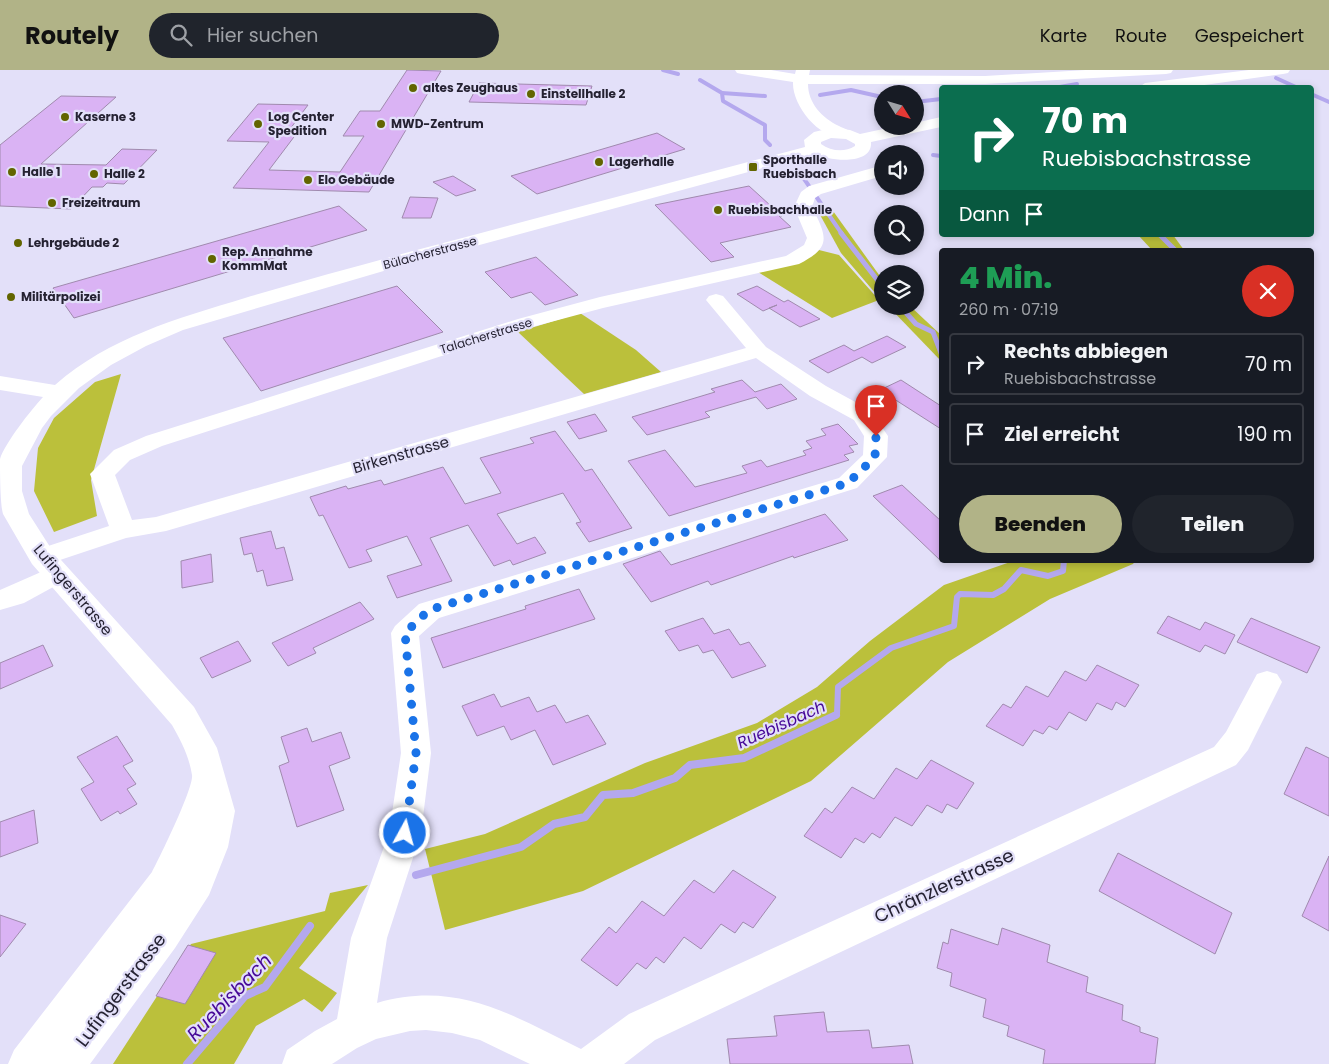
<!DOCTYPE html>
<html lang="de">
<meta charset="utf-8">
<style>
body{margin:0;font-family:Poppins,sans-serif;background:#20242c;color:#f1f3f6;height:100vh;display:flex;flex-direction:column;font-size:19px;white-space:nowrap}
*{box-sizing:border-box;margin:0}
p{font-size:16px;color:#9ea1a6}
.icon{flex:none;width:28px;height:28px;fill:none;stroke:currentColor;stroke-width:2;stroke-linecap:round;stroke-linejoin:round}
.map{position:relative;flex:1;overflow:hidden}
.side{position:absolute;left:939px;top:178px;width:375px;height:315px;display:flex;flex-direction:column;background:#171b24;border-radius:5px;box-shadow:0 2px 8px #0003}
.side>*{flex:none}
.top-card{position:absolute;left:939px;top:15px;width:375px;height:152px;border-radius:5px;box-shadow:0 2px 8px #0003;background:#0b6e4f;color:#fff;overflow:hidden}
.needle{width:32px;rotate:127deg}
.controls{position:absolute;left:874px;top:15px;display:grid;gap:10px}
.controls a{display:grid;place-items:center;width:50px;height:50px;border-radius:50%;background:#171b24;box-shadow:0 2px 8px #0003;font-size:25px}
.pin{position:absolute;display:grid;place-items:center;width:42px;height:42px;color:#fff;margin:-51px -21px;border-radius:50% 50% 50% 0;rotate:-45deg;box-shadow:0 0 5px #0007}
.pin .icon{rotate:45deg}
.me{position:absolute;width:55px;margin:-28px;rotate:7deg;stroke-linejoin:round;filter:drop-shadow(0 0 4px #0008)}
.turn{display:flex;align-items:center;gap:18px;height:105px;padding:0 20px;font-size:22px}
.turn .icon{width:65px;height:65px;stroke-width:2.5}
.turn b{display:block;font-size:35px;line-height:42px}
.then{display:flex;align-items:center;height:48px;padding:0 20px;background:#0003;gap:10px;font-size:19px}
.round{display:grid;place-items:center;flex:none;width:52px;height:52px;border-radius:26px;background:#20242c}
.headline{display:flex;align-items:center;justify-content:space-between;height:85px;padding:0 20px}
h1{font-size:30px;font-weight:800;line-height:38px;color:#1e9e55}
.action{display:flex;gap:10px;margin-top:auto;padding:10px 20px}
.action a{flex:1;height:58px;border-radius:30px;background:#b1b387;color:#111;font-size:20px;font-weight:800;line-height:58px;text-align:center}
.action a+a{background:#20242c;color:#f1f3f6}
ul{padding:0;list-style:none}
li{display:flex;align-items:center;gap:15px;height:62px;margin:0 10px 8px;padding:0 10px;border:2px solid #363941;border-radius:5px}
li div{flex:1}
li b{display:block;font-size:19px}
li em{font-style:normal}
header{display:flex;align-items:center;gap:30px;box-sizing:border-box;height:70px;padding:0 25px;background:#b1b387;color:#111}
header strong{font-size:24px}
nav{display:flex;gap:28px;margin-inline-start:auto;font-size:18px}
.search{width:350px;height:45px;background:#20242c;display:flex;align-items:center;gap:12px;box-sizing:border-box;padding:0 18px;border-radius:28px;color:#9ea1a6;font-size:19px}
.map>svg:first-child{display:block}
.green{fill:#bbc03b}
.lines{fill:none;stroke-linecap:round;stroke-linejoin:round}
.stream-far3{stroke:#b4a8ee;stroke-width:4}
.stream-far2{stroke:#b4a8ee;stroke-width:5}
.stream-far1{stroke:#b4a8ee;stroke-width:6}
.stream{stroke:#b4a8ee;stroke-width:8}
.building{fill:#dab3f4;stroke:#a08aae}
.minor{fill:#fff;fill-rule:evenodd}
.major{fill:#fff;fill-rule:evenodd}
.highway{fill:#fff;fill-rule:evenodd}
.route{stroke:#1a73e8;stroke-width:9;stroke-dasharray:0 16.2}
.poi-dot{fill:#626500;stroke:#e3e0f9;stroke-width:2}
.labels{text-anchor:middle;stroke-width:4.5;stroke-linejoin:round;paint-order:stroke}
.far-poi-label{font-size:12px;font-weight:bold;fill:#252232;stroke:#e3e0f9;text-anchor:start}
.far-street-label{font-size:12px;fill:#252232;stroke:#e3e0f9}
.street-label{font-size:15px;fill:#252232;stroke:#e3e0f9}
.water-label{font-size:16px;font-style:italic;fill:#460897;stroke:#e3e0f9}
.near-street-label{font-size:18px;fill:#252232;stroke:#e3e0f9}
.near-water-label{font-size:19px;font-style:italic;fill:#460897;stroke:#e3e0f9}
</style>
<header>
<strong>Routely</strong>
<div class="search"><svg class="icon" aria-label="search" viewBox="0 0 24 24"><circle cx="10" cy="10" r="6"/><path d="M15 15l6 6"/></svg>Hier suchen</div>
<nav><a>Karte</a><a>Route</a><a>Gespeichert</a></nav>
</header>
<div class="map">
<svg width="1329" height="994" viewBox="0 0 1329 994">
<rect width="100%" height="100%" fill="#e3e0f9"/>
<g class="green">
<path d="M833,141L882,209V231L841,183L819,143Z"/>
<path d="M1138,165H1173L1184,180H1152Z"/>
<path d="M819,180L839,185L879,230L832,248L758,202C779,197 802,194 819,180Z"/>
<path d="M888,236H910L941,265V291Z"/>
<path d="M580,243L636,280L661,302L584,324L518,262Z"/>
<path d="M121,304L91,410L97,446L54,462L34,421L38,378L54,348L95,312Z"/>
<path d="M1016,490H1136L1133,494L1050,529L948,592L811,711L583,821L445,860L425,779L485,764L645,693L757,653L817,617L870,571L944,515Z"/>
<path d="M368,815L299,898L337,923L322,942L304,929L256,956L234,994H113L191,874L325,841L330,823Z"/>
</g>
<g class="lines">
<g class="stream-far3">
<path d="M663,0L678,4"/>
<path d="M1276,8L1298,18"/>
<path d="M700,10L722,23L723,31L765,55V70L770,75"/>
<path d="M1054,18L1077,14"/>
<path d="M722,23L765,26"/>
<path d="M1311,24L1329,32"/>
<path d="M820,25L851,20L882,27"/>
<path d="M915,32L941,29"/>
<path d="M933,85L941,86"/>
<path d="M800,103L842,164"/>
</g>
<g class="stream-far2">
<path d="M841,163L882,216"/>
<path d="M1160,165L1175,180"/>
<path d="M900,236L916,254L933,262L941,283"/>
</g>
<path class="stream-far1" d="M833,646L837,644L838,617L891,578L954,556L957,527L960,524L993,525L1004,519L1021,500L1048,506L1063,501L1064,490"/>
<g class="stream">
<path d="M416,805L521,777L554,754L585,747L603,725L633,723L675,708L690,695L744,688L836,645"/>
<path d="M187,994L245,926L265,917L310,856"/>
</g>
</g>
<g class="building">
<path d="M407,0L441,1L369,122L233,118L269,72L227,71L258,34L308,35L290,59H300L269,100L340,102L364,66H343L360,41H380Z"/>
<path d="M479,13L592,16L586,35L469,32Z"/>
<path d="M61,26L116,27L41,94L106,95L122,79L157,80L124,114L107,113L103,117H92L71,139L0,136V75Z"/>
<path d="M657,63L685,79L537,124L511,106Z"/>
<path d="M453,106L476,120L456,126L433,112Z"/>
<path d="M749,116L782,146H779L791,157L720,173L734,187L711,192L655,135Z"/>
<path d="M410,127L438,128L431,148H402Z"/>
<path d="M339,136L367,160L74,248L53,218Z"/>
<path d="M536,187L578,225L545,235L531,222L511,228L485,202Z"/>
<path d="M397,216L443,262L261,321L223,268Z"/>
<path d="M757,216L784,232L788,230L820,249L800,257L769,238L777,235L763,241L737,224Z"/>
<path d="M887,266L906,277L872,293L862,287L828,303L809,291L844,275L854,281Z"/>
<path d="M742,310L755,322L781,314L797,329L767,339L756,327L705,342L710,347L647,365L632,347L715,322L711,319Z"/>
<path d="M901,310L941,336V359L880,320Z"/>
<path d="M595,344L607,361L579,369L567,352Z"/>
<path d="M838,354L858,374L849,376L854,382L844,385L849,390L669,446L628,391L665,380L695,417L747,403L742,396L761,390L767,397L806,385L803,381L812,378L806,371L826,365L821,359Z"/>
<path d="M555,361L585,401L592,399L632,458L589,472L576,453L581,452L563,423L497,444L517,474L535,467L546,483L513,495L510,490L494,496L468,455L430,468L452,511L397,528L387,506L422,495L407,466L366,480L372,491L349,498L323,445L319,446L310,427L346,416L348,419L381,410L384,415L443,397L465,434L501,423L480,388L534,373L530,368Z"/>
<path d="M902,415L941,451V491L873,426Z"/>
<path d="M825,444L848,470L794,488L793,486L711,515L708,511L651,532L623,494L660,481L671,495Z"/>
<path d="M271,461L276,479L284,477L293,510L267,516L263,500L257,502L252,483L244,485L240,468Z"/>
<path d="M211,484L213,512L182,518L181,491Z"/>
<path d="M579,519L595,549L443,598L431,568L526,539L525,536Z"/>
<path d="M360,532L374,549L313,578L316,583L288,596L272,573Z"/>
<path d="M1168,546L1200,560L1205,552L1235,565L1225,584L1205,575L1200,582L1157,563Z"/>
<path d="M703,548L714,564L729,559L740,575L749,572L766,596L732,608L713,580L703,583L698,575L679,581L665,561Z"/>
<path d="M1251,548L1320,577L1307,603L1237,572Z"/>
<path d="M238,571L251,591L212,608L200,588Z"/>
<path d="M43,575L53,596L0,619V593Z"/>
<path d="M1097,595L1139,615L1125,637L1116,632L1112,640L1097,633L1086,651L1069,642L1057,660L1049,656L1043,664L1034,660L1023,676L986,656L1003,634L1011,638L1026,616L1048,627L1065,601L1086,611Z"/>
<path d="M494,624L501,637L529,627L537,642L555,635L566,653L588,645L606,674L553,695L535,660L511,670L504,656L477,666L462,636Z"/>
<path d="M307,658L312,672L341,662L350,688L329,696L344,740L297,757L279,696L289,692L281,667Z"/>
<path d="M117,666L133,691L123,696L136,714L127,719L137,734L120,744L118,741L101,751L81,719L94,712L77,687Z"/>
<path d="M1306,677L1329,688V746L1284,724Z"/>
<path d="M931,690L974,713L957,739L947,734L942,743L927,735L912,756L895,747L880,768L872,763L864,773L855,768L841,788L804,766L825,738L832,743L852,717L874,729L896,698L917,709Z"/>
<path d="M34,740L38,773L0,787V752Z"/>
<path d="M1118,783L1232,843L1215,884L1099,821Z"/>
<path d="M1329,786V861L1302,846Z"/>
<path d="M733,800L776,827L753,858L743,852L735,863L721,854L701,879L684,867L664,893L656,887L646,899L637,893L617,916L581,890L609,857L616,863L642,831L664,846L694,810L714,823Z"/>
<path d="M0,845L26,854L0,887Z"/>
<path d="M1002,858L1050,875L1047,892L1088,907L1086,922L1123,935L1122,950L1140,957V962L1158,968L1155,994H1043L1045,980L1007,966L1009,956L983,947L986,929L950,916L952,903L937,898L943,872L948,874L951,859L998,875Z"/>
<path d="M188,875L216,883L185,934L156,926Z"/>
<path d="M824,942L827,962L869,960L872,978L909,975L913,994H730L727,969L777,966L774,946Z"/>
</g>
<g class="lines">
<g class="minor">
<path d="M876,97L882,99V106L821,124L815,128L812,137C827,167 832,177 799,194L603,238L532,257L162,376L130,390L115,405L132,450L156,447L746,278L706,230L709,226L716,224L723,226L766,277L826,316L870,340L888,366L887,387L857,418L439,548L419,566L431,683L421,763L387,868L377,933C457,910 512,945 581,979L629,944L1214,677L1226,662L1257,604L1267,601L1277,604L1282,612L1248,680L1236,695L655,970L624,994H530L480,970L452,963L426,960L410,961L376,969L357,978L332,994H282L287,980L315,961L337,949L351,868L389,763L401,683L391,563L395,556L419,534L839,408L863,385L864,366L854,350L810,326L756,288L166,461L126,468L42,496L33,493L29,487L33,481L109,456L90,404L114,380L146,366L518,249L600,227L786,186L804,175L807,168L794,137L801,122L809,116Z"/>
<path d="M57,495L66,498L70,504L66,510L24,533L0,540V520Z"/>
</g>
<g class="major">
<path d="M1249,0H1290L1288,3L1283,4L1183,18H1138L1145,13Z"/>
<path d="M941,47V57L871,72C873,96 829,91 815,84L387,200L183,260L146,276L111,295L79,318L51,346L42,358L22,396V421L29,444L52,480L194,637L217,678L235,741L228,777L209,825L175,878L90,994H8L14,980L152,802C160,787 194,717 192,705C189,686 181,671 172,655L32,494L3,444C0,434 0,400 0,389C5,373 31,340 43,327L0,320V306L55,315C110,267 176,249 245,228C299,212 354,197 409,182C541,147 673,112 805,77L804,70L814,62L831,58L850,60L860,64L897,56H915V53ZM831,68L846,69L855,74V76C844,83 831,81 821,74V72Z"/>
</g>
<path class="highway" d="M735,0H771L795,4L796,0H810L809,5L985,6L1086,0H1173L1171,3L1166,4L985,14H808C808,33 822,48 839,56C844,59 849,59 852,64L850,67C823,74 792,37 793,12L742,4L737,3Z"/>
</g>
<g class="lines">
<path class="route" d="M405,763L416,683L405,563L429,540L848,413L875,387L876,366"/>
</g>
<g class="poi-dot">
<circle cx="413" cy="18" r="5"/>
<circle cx="531" cy="24" r="5"/>
<circle cx="65" cy="47" r="5"/>
<circle cx="258" cy="54" r="5"/>
<circle cx="381" cy="54" r="5"/>
<circle cx="599" cy="92" r="5"/>
<rect x="748" y="92" width="10" height="10" rx="2.5"/>
<circle cx="12" cy="102" r="5"/>
<circle cx="94" cy="104" r="5"/>
<circle cx="308" cy="110" r="5"/>
<circle cx="52" cy="133" r="5"/>
<circle cx="718" cy="140" r="5"/>
<circle cx="18" cy="173" r="5"/>
<circle cx="212" cy="189" r="5"/>
<circle cx="11" cy="227" r="5"/>
</g>
<g class="labels">
<g class="far-poi-label">
<text x="423" y="22">altes Zeughaus</text>
<text x="541" y="28">Einstellhalle 2</text>
<text x="75" y="51">Kaserne 3</text>
<text x="268" y="51">Log Center<tspan x="268" dy="14">Spedition</tspan></text>
<text x="391" y="58">MWD-Zentrum</text>
<text x="763" y="94">Sporthalle<tspan x="763" dy="14">Ruebisbach</tspan></text>
<text x="609" y="96">Lagerhalle</text>
<text x="22" y="106">Halle 1</text>
<text x="104" y="108">Halle 2</text>
<text x="318" y="114">Elo Gebäude</text>
<text x="62" y="137">Freizeitraum</text>
<text x="728" y="144">Ruebisbachhalle</text>
<text x="28" y="177">Lehrgebäude 2</text>
<text x="222" y="186">Rep. Annahme<tspan x="222" dy="14">KommMat</tspan></text>
<text x="21" y="231">Militärpolizei</text>
</g>
<g class="far-street-label">
<text transform="translate(430 183) rotate(-15)" y="4">Bülacherstrasse</text>
<text transform="translate(486 266) rotate(-17)" y="4">Talacherstrasse</text>
</g>
<g class="street-label">
<text transform="translate(401 385) rotate(-16)" y="5">Birkenstrasse</text>
<text transform="translate(73 520) rotate(50)" y="5">Lufingerstrasse</text>
</g>
<g class="water-label">
<text transform="translate(781 654) rotate(-24)" y="6">Ruebisbach</text>
</g>
<g class="near-street-label">
<text transform="translate(944 816) rotate(-25)" y="6">Chränzlerstrasse</text>
<text transform="translate(121 920) rotate(-53)" y="6">Lufingerstrasse</text>
</g>
<g class="near-water-label">
<text transform="translate(229 927) rotate(-46)" y="7">Ruebisbach</text>
</g>
</g>
</svg>
<div class="controls">
<a><svg class="needle" viewBox="-14 -14 28 28"><path d="M0-13l5 13h-10z" fill="#e53935"/><path d="M0 13l5-13h-10z" fill="#9ea1a6"/></svg></a>
<a><svg class="icon" aria-label="sound" viewBox="0 0 24 24"><path d="M4 9h4l5-4v14l-5-4H4zM17 9q2 3 0 6"/></svg></a>
<a><svg class="icon" aria-label="search" viewBox="0 0 24 24"><circle cx="10" cy="10" r="6"/><path d="M15 15l6 6"/></svg></a>
<a><svg class="icon" aria-label="layers" viewBox="0 0 24 24"><path d="M12 4l9 5-9 5-9-5zM3 14l9 5 9-5"/></svg></a>
</div>
<div class="pin" style="left:876px;top:366px;background:#d93025"><svg class="icon" aria-label="arrive" viewBox="0 0 24 24"><path d="M6 21V4h12l-3 4 3 4H6"/></svg></div>
<svg class="me" style="left:405px;top:763px" viewBox="-20 -20 40 40"><circle r="17" fill="#1a73e8" stroke="#fff" stroke-width="3"/><path d="M0-11L8 9 0 5-8 9z" fill="#fff"/></svg>
<div class="top-card">
<div class="turn"><svg class="icon" aria-label="right" viewBox="0 0 24 24"><path d="M7 20v-9h11M14 6l5 5-5 5"/></svg><div><b>70 m</b>Ruebisbachstrasse</div></div>
<div class="then">Dann<svg class="icon" aria-label="arrive" viewBox="0 0 24 24"><path d="M6 21V4h12l-3 4 3 4H6"/></svg></div>
</div>
<section class="side">
<div class="headline"><div><h1>4 Min.</h1><p>260 m · 07:19</p></div><a class="round" style="background:#d93025;color:#fff"><svg class="icon" aria-label="close" viewBox="0 0 24 24"><path d="M6 6l12 12M18 6L6 18"/></svg></a></div>
<ul>
<li><svg class="icon" aria-label="right" viewBox="0 0 24 24"><path d="M7 20v-9h11M14 6l5 5-5 5"/></svg><div><b>Rechts abbiegen</b><p>Ruebisbachstrasse</p></div><em>70 m</em></li>
<li><svg class="icon" aria-label="arrive" viewBox="0 0 24 24"><path d="M6 21V4h12l-3 4 3 4H6"/></svg><div><b>Ziel erreicht</b></div><em>190 m</em></li>
</ul>
<div class="action"><a>Beenden</a><a>Teilen</a></div>
</section>
</div>
